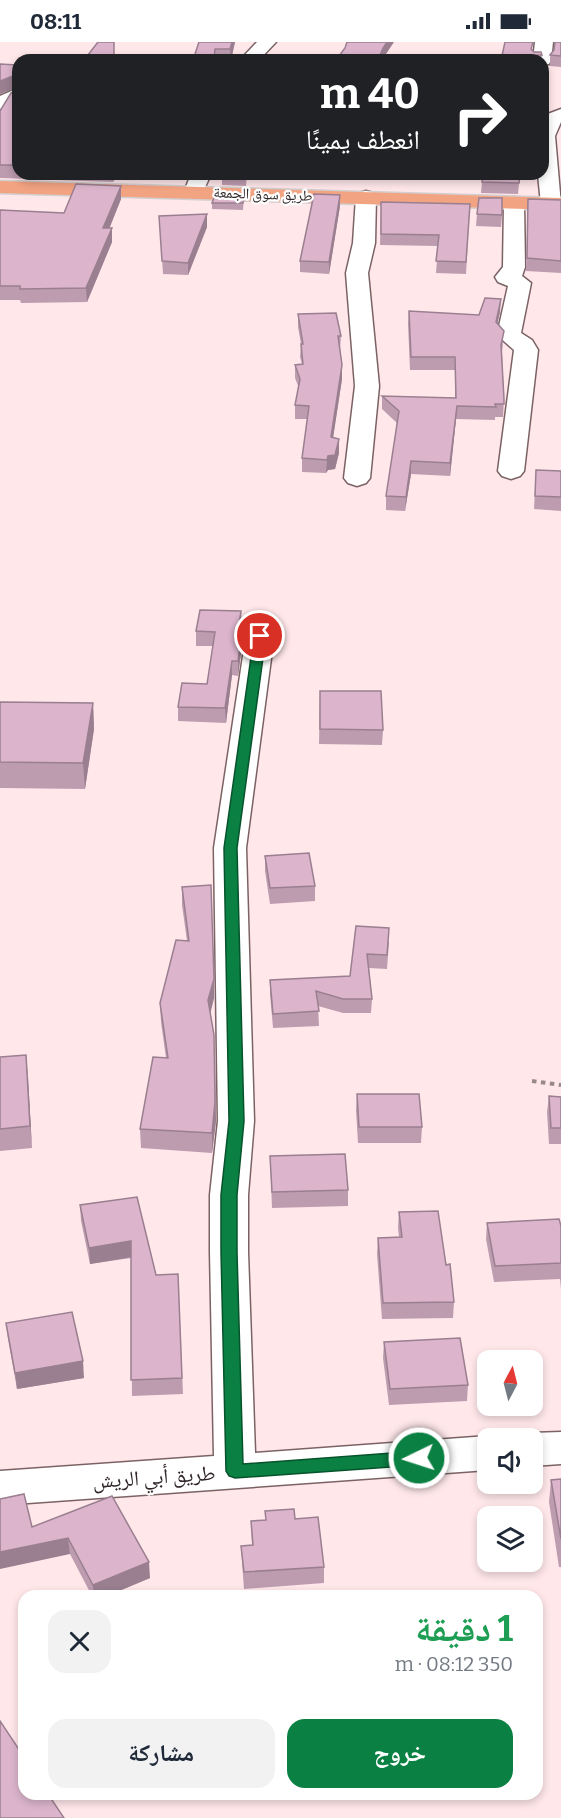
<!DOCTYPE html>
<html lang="ar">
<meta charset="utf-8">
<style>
body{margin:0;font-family:Bitter,"Noto Naskh Arabic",serif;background:#f2f2f3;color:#1f2937;direction:rtl;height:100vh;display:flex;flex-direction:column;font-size:22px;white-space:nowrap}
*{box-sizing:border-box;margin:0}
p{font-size:20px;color:#747a83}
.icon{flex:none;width:33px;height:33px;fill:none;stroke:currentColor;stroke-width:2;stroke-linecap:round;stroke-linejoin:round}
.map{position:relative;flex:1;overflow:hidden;direction:ltr}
.details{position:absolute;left:18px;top:1548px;width:525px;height:210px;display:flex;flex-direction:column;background:#fff;border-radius:18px;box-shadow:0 3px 9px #0003;direction:rtl}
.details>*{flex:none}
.hud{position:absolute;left:12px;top:12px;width:537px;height:126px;border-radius:18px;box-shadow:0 3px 9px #0003;direction:rtl;background:#202124;color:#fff;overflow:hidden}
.needle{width:39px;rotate:7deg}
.buttons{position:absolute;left:477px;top:1308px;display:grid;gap:12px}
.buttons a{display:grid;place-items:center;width:66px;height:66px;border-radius:12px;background:#fff;box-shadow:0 3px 9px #0003;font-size:30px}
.pin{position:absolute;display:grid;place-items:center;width:51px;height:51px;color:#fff;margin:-26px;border:3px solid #fff;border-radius:50%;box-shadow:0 2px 6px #0007}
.me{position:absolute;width:66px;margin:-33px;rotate:266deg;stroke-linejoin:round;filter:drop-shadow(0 0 4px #0008)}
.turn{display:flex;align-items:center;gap:21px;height:126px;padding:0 30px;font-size:27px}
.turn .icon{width:78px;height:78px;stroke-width:2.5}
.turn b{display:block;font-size:42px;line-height:51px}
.round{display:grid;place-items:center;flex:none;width:63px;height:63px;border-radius:18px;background:#f2f2f3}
.head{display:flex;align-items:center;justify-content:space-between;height:102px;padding:0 30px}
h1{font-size:36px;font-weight:700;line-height:45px;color:#1e9e55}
.action{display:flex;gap:12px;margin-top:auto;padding:12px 30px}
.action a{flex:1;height:69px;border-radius:18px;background:#0b8043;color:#fff;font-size:24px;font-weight:700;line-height:69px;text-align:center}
.action a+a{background:#f2f2f3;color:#1f2937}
.status{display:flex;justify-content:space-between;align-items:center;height:42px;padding:0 30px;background:#fff;direction:ltr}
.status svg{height:16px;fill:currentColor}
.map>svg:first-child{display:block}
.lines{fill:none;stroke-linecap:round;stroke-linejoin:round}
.minor-casing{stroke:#7b6365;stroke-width:3}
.major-casing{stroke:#d2cfd0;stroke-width:3}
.path{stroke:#99888a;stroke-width:4;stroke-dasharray:4.5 4.5;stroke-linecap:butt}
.minor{fill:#fff;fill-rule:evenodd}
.major{fill:#f2a382;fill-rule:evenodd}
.wall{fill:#bd9cb0}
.shaded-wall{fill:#9a7f90}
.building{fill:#dcb5cd;stroke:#9a7f90;stroke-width:1.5}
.route{fill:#0b8043;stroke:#07532c;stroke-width:1.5}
.labels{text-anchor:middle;stroke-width:4.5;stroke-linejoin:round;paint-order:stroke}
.far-street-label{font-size:15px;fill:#312728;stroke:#fff}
.near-street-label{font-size:21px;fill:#312728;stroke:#fff}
</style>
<div class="status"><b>08:11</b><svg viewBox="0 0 49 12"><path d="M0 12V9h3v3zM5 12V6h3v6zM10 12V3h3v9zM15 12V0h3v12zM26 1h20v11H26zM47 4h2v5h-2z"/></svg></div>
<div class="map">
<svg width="561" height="1776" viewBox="0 0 561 1776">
<rect width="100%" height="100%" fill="#ffe7ea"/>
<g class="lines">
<g class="minor-casing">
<g id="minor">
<path d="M257,0H276L259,18H240Z"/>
<path d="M535,0H553L551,18L549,22L543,23V18H533Z"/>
<path d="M18,46V59L0,67V54Z"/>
<path d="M561,67V80L555,94L561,163L558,166L551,168L544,166L541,162L538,132H543V76L545,73Z"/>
<path d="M191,132H211L201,154L194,156L187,154L184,150Z"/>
<path d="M366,149L373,151L376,155L375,201L368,231L379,344L370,436L366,441L357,444L348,441L344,436L355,344L346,231L353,201L356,155L359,151Z"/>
<path d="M514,155L521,157L524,161L525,225L522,234L531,241L521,291L532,298L538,308L524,429L520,434L511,437L502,434L498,429L514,308L497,293L508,244L498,240L495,235L503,225L504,161L507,157Z"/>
<path d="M260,586L270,588L274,594L246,806L254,1079L248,1153V1210L255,1411L488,1394L494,1396H488V1428L0,1463V1429L214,1414L210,1210V1153L218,1079L214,806L246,594L250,588Z"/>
<path d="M561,1390V1422L532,1424V1396H517L532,1391Z"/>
</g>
</g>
<g class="major-casing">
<path id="major" d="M0,139L561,156V168L0,151Z"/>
</g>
<path class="path" d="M532,1039L561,1043"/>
<use href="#minor" class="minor"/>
<use href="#major" class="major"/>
</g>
<g class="wall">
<path d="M199,0H235L231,18H193Z"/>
<path d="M561,0V25L550,24V13Z"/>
<path d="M533,9L542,13L541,18H501Z"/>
<path d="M18,47V132H117L113,140L0,136V69Z"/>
<path d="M222,132H247L246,144L222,143Z"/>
<path d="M520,132L518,152L481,151L482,140Z"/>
<path d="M121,144V157L109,186H112V200L87,260L21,261L20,258H0V168L64,171Z"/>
<path d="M244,154L243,168L212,167V161Z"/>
<path d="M528,157L561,158V231L526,229Z"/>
<path d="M381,160L470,162L466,232L436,231L438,204L380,203Z"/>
<path d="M340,164L329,232L300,230V219Z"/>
<path d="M207,172V185L188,233L163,232L160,186Z"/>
<path d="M477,172L502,173L501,185L476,184Z"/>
<path d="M409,269L479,273L500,270L497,282L503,302L502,310L504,357L503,375H495V378L456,377L450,434L411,432L405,469L386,468V454L397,381L382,367V354L455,356V328H410L408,282Z"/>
<path d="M298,272L341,294L340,307L342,323V337L333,396L339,411L335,427L328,428L326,431L302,430V416L308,377H295V363L299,346L295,336V323L302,322L300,315L301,302L298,285Z"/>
<path d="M536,428L561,429V469L534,467Z"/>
<path d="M242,584L239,597L241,611L238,634L232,633L226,681L178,679V665L207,642L213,604H196V589Z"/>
<path d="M320,649L383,688L382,703L319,702Z"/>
<path d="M0,660L93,661L94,687L85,747L0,746Z"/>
<path d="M265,814L315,844V859L270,862L265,829Z"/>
<path d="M182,845L214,956L210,971L216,1079L212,1111L141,1106L140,1087L166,1016L161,980L160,961L187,899L182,863Z"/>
<path d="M356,884L389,900L387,927L369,926L372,957L371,971H343L318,964L319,984L273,986L270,952V938L350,934Z"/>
<path d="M26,1013L32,1106L0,1109V1015Z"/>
<path d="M357,1052L422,1085L421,1101H358L356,1068Z"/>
<path d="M549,1054L561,1055V1102H549L547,1070Z"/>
<path d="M270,1114L348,1148V1164L272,1166Z"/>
<path d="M80,1163L156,1233L178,1232L183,1352L132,1354L131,1216L90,1222L81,1179Z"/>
<path d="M399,1170L446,1223L454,1260L453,1276L382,1277L377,1212L378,1196L399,1195L398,1186Z"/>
<path d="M487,1181L561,1184V1247L560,1237L494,1240L486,1197Z"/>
<path d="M6,1281L84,1336L17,1347L8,1297Z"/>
<path d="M384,1300L468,1343L467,1359L389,1363L383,1316Z"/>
<path d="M561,1437V1525H559L549,1460L551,1438Z"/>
<path d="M112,1454L150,1536L107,1554H92L70,1512L32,1485Z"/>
<path d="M295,1477L324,1525V1541L244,1547L242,1520L241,1504L252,1503L251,1479Z"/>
</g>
<g class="shaded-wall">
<path d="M232,0H235L231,18L230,7Z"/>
<path d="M387,0H394L382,18H378L383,6Z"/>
<path d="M18,32V45L0,52V39Z"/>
<path d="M113,132H117L113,140Z"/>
<path d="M121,144V157L104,200L103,186Z"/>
<path d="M340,153V164L329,232V220Z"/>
<path d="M207,172V185L188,233V221Z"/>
<path d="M112,186V200L87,260L86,246Z"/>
<path d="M501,257L500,270L495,292L496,280Z"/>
<path d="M342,323V337L331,409V395Z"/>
<path d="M457,364L456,377L450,434V421Z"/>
<path d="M339,397V411L335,427L328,428L326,431L327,418L328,414Z"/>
<path d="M411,419V432L405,469L406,455Z"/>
<path d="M241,569L242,584L237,611V597Z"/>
<path d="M241,597V611L238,634V619Z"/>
<path d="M232,619V633L226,681L225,666Z"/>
<path d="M93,661L94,687L85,747L83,721Z"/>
<path d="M214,937V956L209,977L208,958Z"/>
<path d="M26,1013L28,1035L32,1106L30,1084Z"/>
<path d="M215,1013L216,1079L212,1111V1091Z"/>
<path d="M131,1199L132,1215L90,1222L89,1206Z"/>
<path d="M83,1319L84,1336L17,1347L15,1331Z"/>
<path d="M68,1496L70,1512L0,1527V1510Z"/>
<path d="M149,1520L150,1536L107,1554H94L93,1543Z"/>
</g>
<g class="building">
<path d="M98,0H114V18H84Z"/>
<path d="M199,0H232L230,7H215L214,18H193Z"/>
<path d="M347,0H387L383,6L378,18H336L345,6Z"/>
<path d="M505,0H533L531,7L534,10H541L542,13H537L535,18H501Z"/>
<path d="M555,0H561V14L550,13L554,8Z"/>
<path d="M19,16H47L46,18H18Z"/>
<path d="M18,19V32L0,39V22L17,23Z"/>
<path d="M18,47V123H0V69L11,51Z"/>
<path d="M483,132H520L519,141L482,140Z"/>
<path d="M76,142L121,144L103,186H112L86,246L20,247V244H0V168L64,171Z"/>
<path d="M314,152L340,153L329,220L300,219Z"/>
<path d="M215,153L244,154L243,161H212Z"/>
<path d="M479,156H502V173L477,172Z"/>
<path d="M528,157L561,158V219L527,216Z"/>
<path d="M381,160L470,162L466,220L436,219L439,193L381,192Z"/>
<path d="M207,172L188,221L162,219L159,174Z"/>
<path d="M485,256L501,257L496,280L504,289L501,303L504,357V362H495L496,365L457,364L450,421L411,419L406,455L386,454L399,369L382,354L456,356L455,315H411L409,269L479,273Z"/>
<path d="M336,271L341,294H338L342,323L331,395L339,397L335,413L328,414L327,418L302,416L309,364L295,363L300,337L295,323L303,322L301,302H303L298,272Z"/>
<path d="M536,428L561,429V455L535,454Z"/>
<path d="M200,568L241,569L237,597H241L238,619H232L225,666L178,665L182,641L207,642L215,590L196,589Z"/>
<path d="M320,649H381L383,688L320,687Z"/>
<path d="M0,660L93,661L83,721L0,720Z"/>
<path d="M309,811L315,844L270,846L265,814Z"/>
<path d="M211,843L214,937L208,958L214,993L215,1060L212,1091L140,1087L153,1015L168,1016L160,961L176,898L189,899L182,845Z"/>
<path d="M356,884L389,886L387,913L367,912L372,957H343L316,949L319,969L273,972L270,938L350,934Z"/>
<path d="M26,1013L30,1084L0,1087V1015Z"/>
<path d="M357,1052H419L422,1085H359Z"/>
<path d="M549,1054L561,1055V1086H551Z"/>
<path d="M345,1112L348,1148L272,1150L270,1114Z"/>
<path d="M137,1155L156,1233L178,1232L182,1336L131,1338V1199L89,1206L80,1163Z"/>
<path d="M438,1169L446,1223L450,1222L454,1260L383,1261L378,1196L402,1195L399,1170Z"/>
<path d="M559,1177L561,1184V1221L495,1224L487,1181Z"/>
<path d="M72,1270L83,1319L15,1331L6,1281Z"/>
<path d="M460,1296L468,1343L390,1347L384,1300Z"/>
<path d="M561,1437V1497L551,1438Z"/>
<path d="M24,1452L32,1485L112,1454L149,1520L93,1543L68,1496L0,1510V1457Z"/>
<path d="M294,1467L295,1477L318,1475L324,1525L244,1530L241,1504L253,1503L251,1479L266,1478L265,1469Z"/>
<path d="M0,1679L24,1715V1752H48L64,1776H0Z"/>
</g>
<path class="route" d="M260,591L266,594L237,806L244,1079L237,1153V1210L243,1422L419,1409L425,1411L427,1416L425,1421L419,1423L235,1436L229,1434L226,1429L221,1210V1153L229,1079L224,806L254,594Z"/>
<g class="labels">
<g class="far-street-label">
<text transform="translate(263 152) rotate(2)" y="5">طريق سوق الجمعة</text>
</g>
<g class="near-street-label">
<text transform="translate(154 1435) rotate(-4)" y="7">طريق أبي الريش</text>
</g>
</g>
</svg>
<div class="buttons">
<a><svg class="needle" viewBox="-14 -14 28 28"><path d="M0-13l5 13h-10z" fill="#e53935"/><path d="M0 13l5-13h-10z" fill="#747a83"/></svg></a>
<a><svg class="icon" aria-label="sound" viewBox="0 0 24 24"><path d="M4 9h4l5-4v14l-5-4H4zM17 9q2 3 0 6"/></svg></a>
<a><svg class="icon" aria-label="layers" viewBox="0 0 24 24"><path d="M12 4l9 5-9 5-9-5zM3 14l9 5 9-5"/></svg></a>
</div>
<div class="pin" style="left:260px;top:594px;background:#d93025"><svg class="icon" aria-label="arrive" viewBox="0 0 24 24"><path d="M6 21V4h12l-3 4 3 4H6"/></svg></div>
<svg class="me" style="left:419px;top:1416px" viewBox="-20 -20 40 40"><circle r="17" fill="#0b8043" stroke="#fff" stroke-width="3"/><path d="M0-11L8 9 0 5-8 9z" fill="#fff"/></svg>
<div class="hud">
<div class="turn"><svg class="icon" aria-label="right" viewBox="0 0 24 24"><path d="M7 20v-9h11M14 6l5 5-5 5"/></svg><div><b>40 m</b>انعطف يمينًا</div></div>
</div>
<section class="details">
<div class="head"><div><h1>1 دقيقة</h1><p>350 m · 08:12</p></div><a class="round"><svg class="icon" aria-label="close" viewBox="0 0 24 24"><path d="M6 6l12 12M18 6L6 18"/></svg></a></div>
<div class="action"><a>خروج</a><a>مشاركة</a></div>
</section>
</div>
